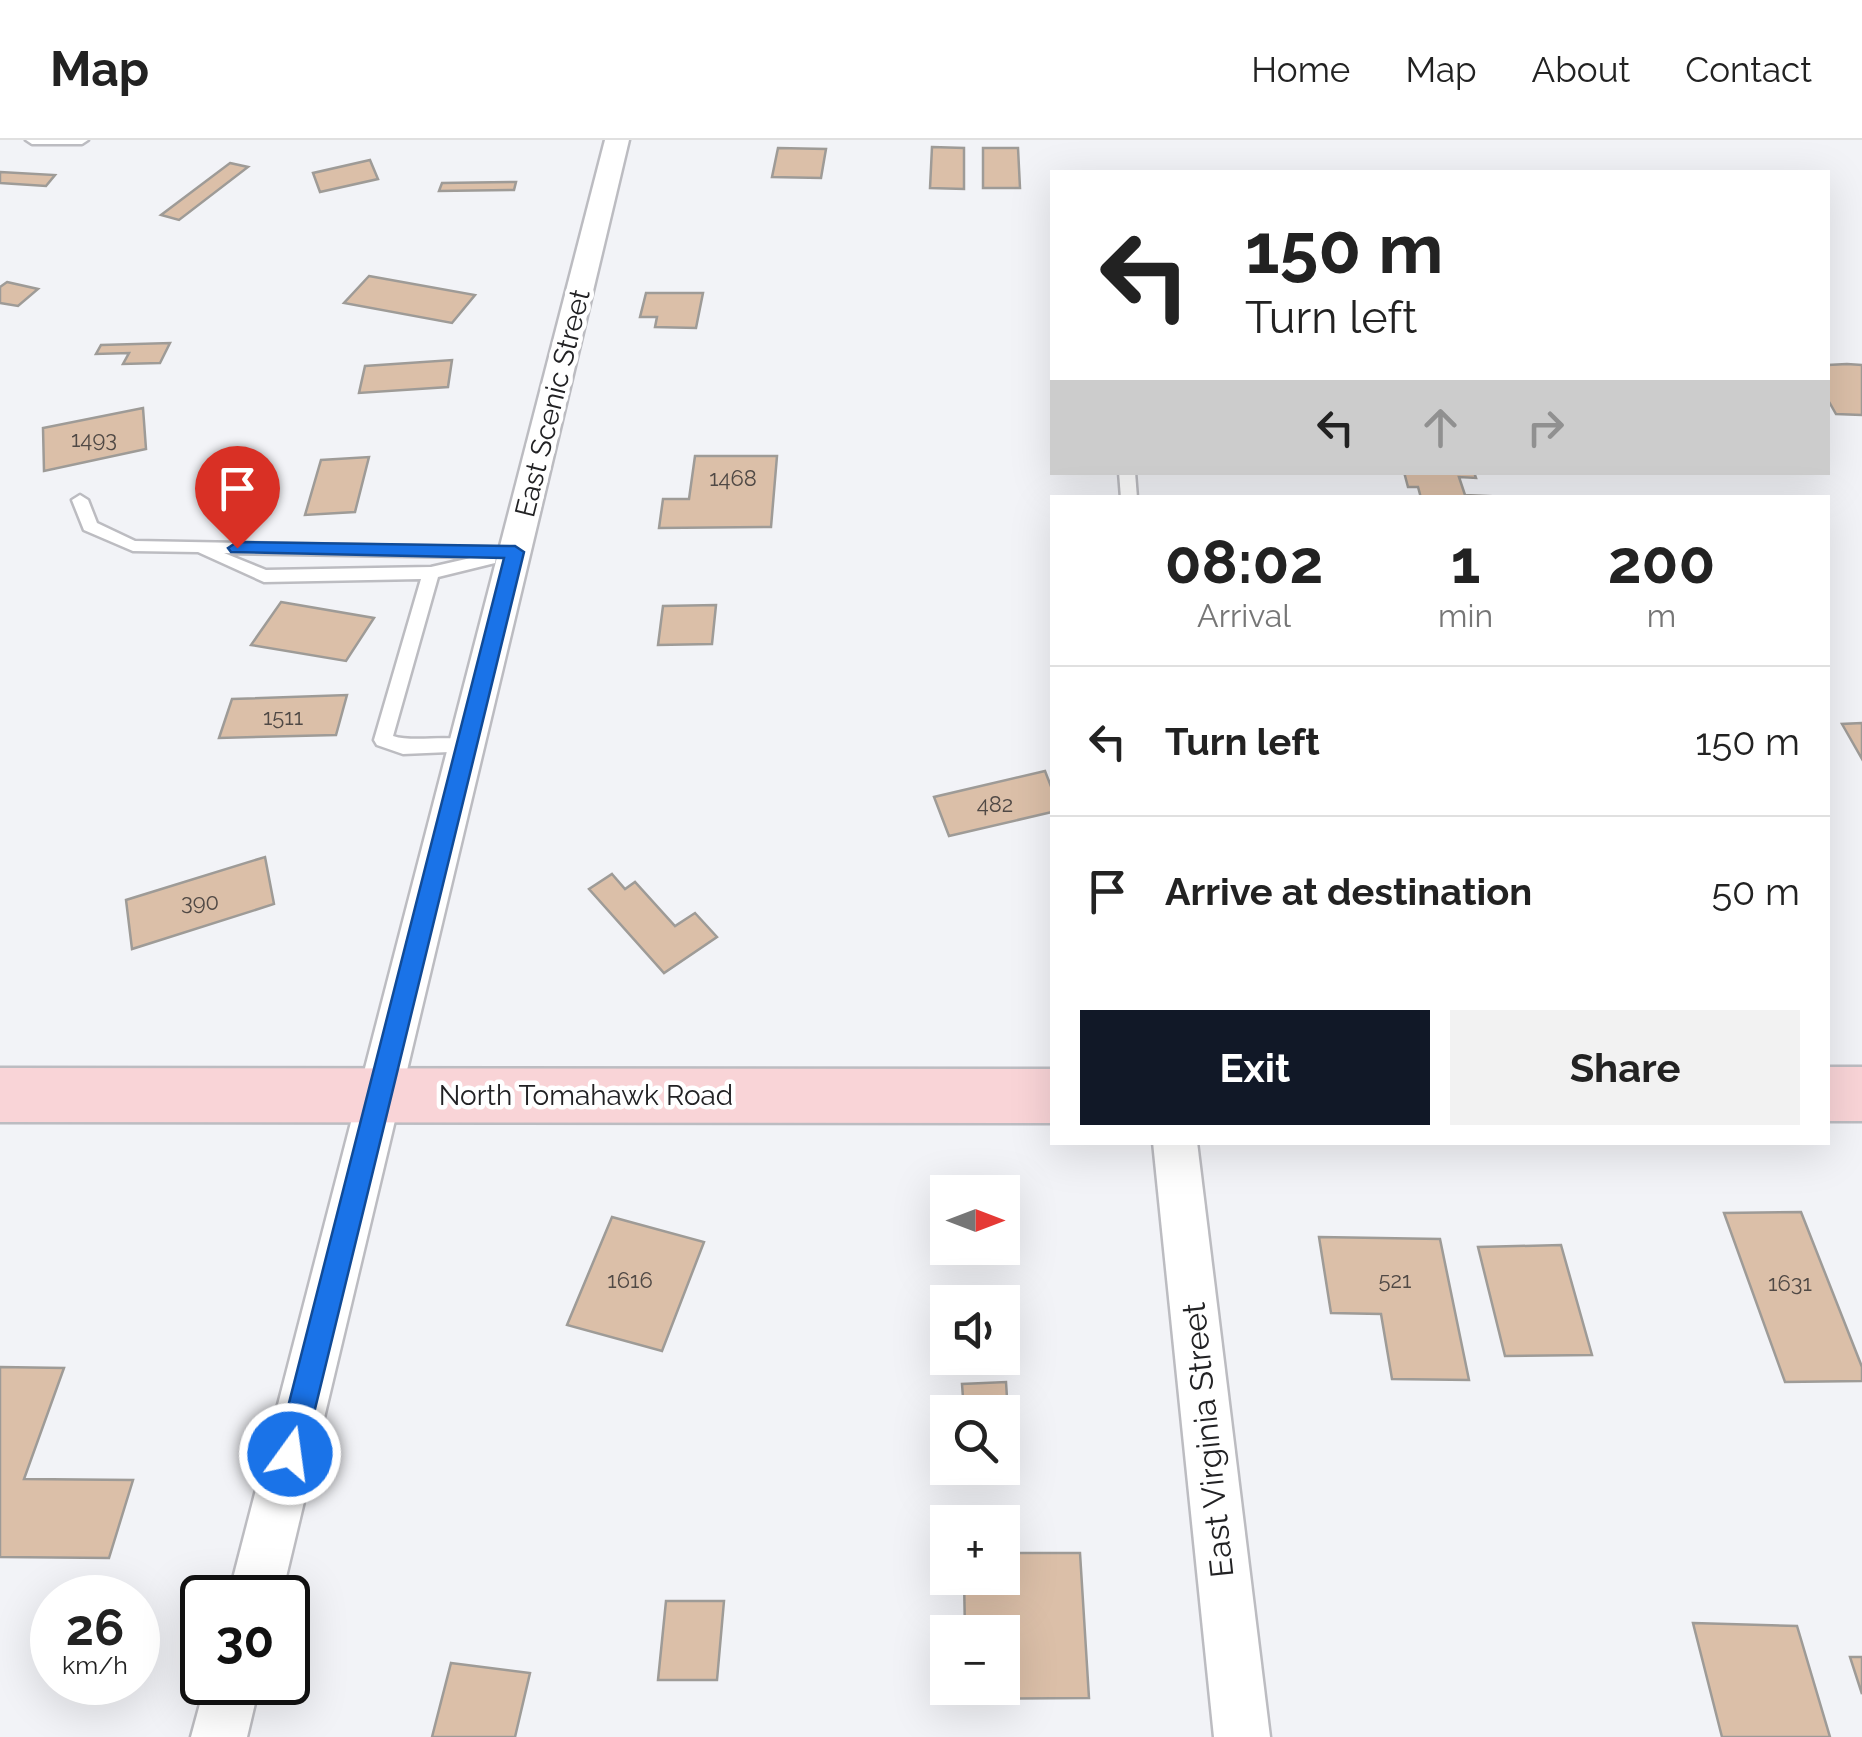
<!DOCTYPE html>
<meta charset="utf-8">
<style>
body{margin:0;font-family:Raleway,sans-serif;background:#f2f2f2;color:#222;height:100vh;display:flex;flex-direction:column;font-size:38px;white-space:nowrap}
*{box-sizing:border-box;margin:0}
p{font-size:32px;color:#767676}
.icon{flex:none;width:55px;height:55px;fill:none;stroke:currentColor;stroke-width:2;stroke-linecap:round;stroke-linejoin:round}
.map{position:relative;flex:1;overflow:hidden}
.drawer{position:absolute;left:1050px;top:355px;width:780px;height:650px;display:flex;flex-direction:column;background:#fff;border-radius:0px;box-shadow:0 10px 40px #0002}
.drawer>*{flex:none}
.guide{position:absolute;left:1050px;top:30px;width:780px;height:305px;border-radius:0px;box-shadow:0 10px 40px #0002;background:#fff;color:#222;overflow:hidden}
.needle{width:65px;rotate:90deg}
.buttons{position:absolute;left:930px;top:1035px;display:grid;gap:20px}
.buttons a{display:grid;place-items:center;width:90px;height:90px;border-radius:0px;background:#fff;box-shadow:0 10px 40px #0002;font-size:50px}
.speed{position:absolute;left:30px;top:1435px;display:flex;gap:20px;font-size:50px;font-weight:700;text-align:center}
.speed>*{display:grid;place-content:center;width:130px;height:130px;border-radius:50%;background:#fff;box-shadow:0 10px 40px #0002;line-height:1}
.speed small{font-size:25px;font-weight:400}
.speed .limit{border:5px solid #111;border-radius:15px;background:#fff;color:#111}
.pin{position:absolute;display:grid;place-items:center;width:85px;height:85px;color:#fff;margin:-102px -42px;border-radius:50% 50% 50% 0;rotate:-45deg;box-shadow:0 0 10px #0007}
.pin .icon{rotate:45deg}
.me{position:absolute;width:110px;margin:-55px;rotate:14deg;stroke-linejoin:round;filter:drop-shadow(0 0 8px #0008)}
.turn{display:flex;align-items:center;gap:35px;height:210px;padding:0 30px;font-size:45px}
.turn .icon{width:130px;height:130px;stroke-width:2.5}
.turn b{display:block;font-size:70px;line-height:85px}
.lanes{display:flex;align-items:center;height:95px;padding:0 30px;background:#0003;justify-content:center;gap:50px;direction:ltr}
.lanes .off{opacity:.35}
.eta{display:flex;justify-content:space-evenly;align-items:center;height:170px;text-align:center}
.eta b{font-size:60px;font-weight:700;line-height:70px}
.cta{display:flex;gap:20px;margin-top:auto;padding:20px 30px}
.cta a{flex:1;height:115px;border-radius:0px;background:#111827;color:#fff;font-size:40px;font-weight:700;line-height:115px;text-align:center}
.cta a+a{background:#f2f2f2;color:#222}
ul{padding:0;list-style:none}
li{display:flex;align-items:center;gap:30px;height:150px;padding:0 30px;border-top:2px solid #e0e0e0}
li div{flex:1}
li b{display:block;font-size:38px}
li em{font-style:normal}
header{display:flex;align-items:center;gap:60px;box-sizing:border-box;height:140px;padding:0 50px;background:#fff;border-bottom:2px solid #e0e0e0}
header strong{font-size:48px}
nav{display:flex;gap:55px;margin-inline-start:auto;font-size:35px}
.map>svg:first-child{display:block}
.building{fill:#dbbfa8;stroke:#9e9b97;stroke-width:2.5}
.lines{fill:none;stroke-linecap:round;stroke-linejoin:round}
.lane-casing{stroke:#bcbcc1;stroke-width:5}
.street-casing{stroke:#bcbcc1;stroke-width:5}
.secondary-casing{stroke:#bcbcc1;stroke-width:5}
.lane{fill:#fff;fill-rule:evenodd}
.street{fill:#fff;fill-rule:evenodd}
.secondary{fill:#f9d4d7;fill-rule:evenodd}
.route{fill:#1a73e8;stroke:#114b97;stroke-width:2.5}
.labels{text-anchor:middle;stroke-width:9;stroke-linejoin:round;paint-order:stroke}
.number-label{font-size:22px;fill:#504945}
.street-label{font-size:28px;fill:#222224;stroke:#fff}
.near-street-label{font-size:32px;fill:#222224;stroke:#fff}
</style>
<header>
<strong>Map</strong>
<nav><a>Home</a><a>Map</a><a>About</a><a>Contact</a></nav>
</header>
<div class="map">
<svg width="1862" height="1597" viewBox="0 0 1862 1597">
<rect width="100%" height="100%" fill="#f2f3f7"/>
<g class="building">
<path d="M932,7L964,8V49L930,48Z"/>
<path d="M778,8L826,9L821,38L772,37Z"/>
<path d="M983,8H1018L1020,48H983Z"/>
<path d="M370,20L378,39L320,52L313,33Z"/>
<path d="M230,23L248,27L179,80L161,75Z"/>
<path d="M0,32L55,35L46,46L0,43Z"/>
<path d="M516,42L514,50L439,51L442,43Z"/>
<path d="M369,136L475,155L452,183L344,163Z"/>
<path d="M7,142L38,149L18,166L0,163V147Z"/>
<path d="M646,153H703L696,188L655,187L657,177H640Z"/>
<path d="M170,203L160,223L123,224L129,213L96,214L101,205Z"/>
<path d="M452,220L448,247L359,253L365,226Z"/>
<path d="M1847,224L1862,225V275L1836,274L1828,260V225Z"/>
<path d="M143,268L146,309L44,331L43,288Z"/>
<path d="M695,316H777L771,387L659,388L663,359H689Z"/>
<path d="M369,317L355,372L305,375L321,320Z"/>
<path d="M1404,332H1474L1476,338L1459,337L1465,355L1529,358H1421L1418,347H1408Z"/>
<path d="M281,462L374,478L346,521L251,505Z"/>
<path d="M716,465L712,504L658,505L663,466Z"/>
<path d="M347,555L336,595L219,598L232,559Z"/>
<path d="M1862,583V619L1842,584Z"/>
<path d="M1045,631L1052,649V672L949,696L934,657Z"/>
<path d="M265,717L274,764L132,809L126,760Z"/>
<path d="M612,734L625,749L635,742L675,786L695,773L717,797L664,833L589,749Z"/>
<path d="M1801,1072L1862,1227V1241L1785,1242L1724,1073Z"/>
<path d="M612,1077L704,1102L662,1211L567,1185Z"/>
<path d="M1319,1097L1440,1099L1469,1240L1392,1239L1381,1174L1331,1173Z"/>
<path d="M1561,1105L1592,1215L1505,1216L1478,1107Z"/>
<path d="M0,1227L64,1228L24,1339L133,1340L109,1418L0,1417Z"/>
<path d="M1006,1242L1011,1322H1002V1272H964L962,1244Z"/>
<path d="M1002,1413H1080L1089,1558L966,1559V1548H1002V1492H965L964,1438H1002Z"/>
<path d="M666,1461H724L717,1540H658Z"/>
<path d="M1693,1483L1797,1486L1830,1597H1722Z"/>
<path d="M1850,1517H1862V1554Z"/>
<path d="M451,1523L530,1533L515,1597H432Z"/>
</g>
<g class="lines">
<g class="lane-casing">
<g id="lane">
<path d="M26,0H88L82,4H32Z"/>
<path d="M1119,332H1135L1137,358H1121Z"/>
<path d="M80,355L88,360L97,383L135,401L521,408V416L496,417L495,423L438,437L393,596C416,604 461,591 476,606L473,611L403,614L377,605L374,600L421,439L264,442L198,412L133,411L84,390L72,360ZM224,413L475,417L431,427L266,430Z"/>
</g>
</g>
<g class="street-casing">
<g id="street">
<path d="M605,0H629L281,1458H228Z"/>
<path d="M1153,1002H1197L1270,1597H1214Z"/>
<path d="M206,1542H260L247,1597H191Z"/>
</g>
</g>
<g class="secondary-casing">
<g id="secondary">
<rect x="1828" y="927" width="34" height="54"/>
<path d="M0,928L1052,929V983L0,982Z"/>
</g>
</g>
<use href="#lane" class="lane"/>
<use href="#street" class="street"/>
<use href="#secondary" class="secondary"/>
</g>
<path class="route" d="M237,402L515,406L524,412L304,1314L300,1324L290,1329L280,1324L276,1314L504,418L231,412L228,408Z"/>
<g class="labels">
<g class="number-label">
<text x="94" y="307">1493</text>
<text x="733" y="346">1468</text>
<text x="283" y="585">1511</text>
<text x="995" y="672">482</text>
<text x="200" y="770">390</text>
<text x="630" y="1148">1616</text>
<text x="1395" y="1148">521</text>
<text x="1790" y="1151">1631</text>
</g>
<g class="street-label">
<text transform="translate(552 263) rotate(-76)" y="10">East Scenic Street</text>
<text x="586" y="965">North Tomahawk Road</text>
</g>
<g class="near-street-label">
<text transform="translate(1208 1300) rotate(-96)" y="11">East Virginia Street</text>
</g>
</g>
</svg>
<div class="buttons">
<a><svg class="needle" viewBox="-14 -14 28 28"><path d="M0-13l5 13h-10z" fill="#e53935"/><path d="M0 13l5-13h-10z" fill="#767676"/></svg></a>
<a><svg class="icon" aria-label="sound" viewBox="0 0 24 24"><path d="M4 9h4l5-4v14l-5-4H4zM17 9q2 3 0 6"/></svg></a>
<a><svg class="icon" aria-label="search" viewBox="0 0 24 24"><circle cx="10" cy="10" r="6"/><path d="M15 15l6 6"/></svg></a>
<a>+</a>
<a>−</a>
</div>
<div class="speed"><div>26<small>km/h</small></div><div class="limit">30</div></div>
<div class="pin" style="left:237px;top:408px;background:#d93025"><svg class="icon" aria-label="arrive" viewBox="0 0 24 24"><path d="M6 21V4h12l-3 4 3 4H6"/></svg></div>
<svg class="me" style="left:290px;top:1314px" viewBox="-20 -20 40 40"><circle r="17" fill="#1a73e8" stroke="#fff" stroke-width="3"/><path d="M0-11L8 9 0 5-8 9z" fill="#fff"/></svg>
<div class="guide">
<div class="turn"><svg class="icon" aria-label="left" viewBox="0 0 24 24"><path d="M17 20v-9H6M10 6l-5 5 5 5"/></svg><div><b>150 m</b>Turn left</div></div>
<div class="lanes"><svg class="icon" aria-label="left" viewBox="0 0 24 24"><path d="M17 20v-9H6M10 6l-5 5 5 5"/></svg><svg class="icon off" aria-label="ahead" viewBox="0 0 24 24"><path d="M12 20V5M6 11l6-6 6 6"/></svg><svg class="icon off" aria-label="right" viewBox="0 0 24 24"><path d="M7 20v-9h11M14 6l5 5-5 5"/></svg></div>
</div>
<section class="drawer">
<div class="eta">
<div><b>08:02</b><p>Arrival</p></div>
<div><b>1</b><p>min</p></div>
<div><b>200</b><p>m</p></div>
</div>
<ul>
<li><svg class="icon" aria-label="left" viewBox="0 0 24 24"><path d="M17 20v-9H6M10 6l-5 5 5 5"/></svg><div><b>Turn left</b></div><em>150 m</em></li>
<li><svg class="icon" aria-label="arrive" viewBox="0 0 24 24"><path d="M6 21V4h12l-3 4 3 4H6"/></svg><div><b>Arrive at destination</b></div><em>50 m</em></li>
</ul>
<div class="cta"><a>Exit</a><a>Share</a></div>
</section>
</div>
